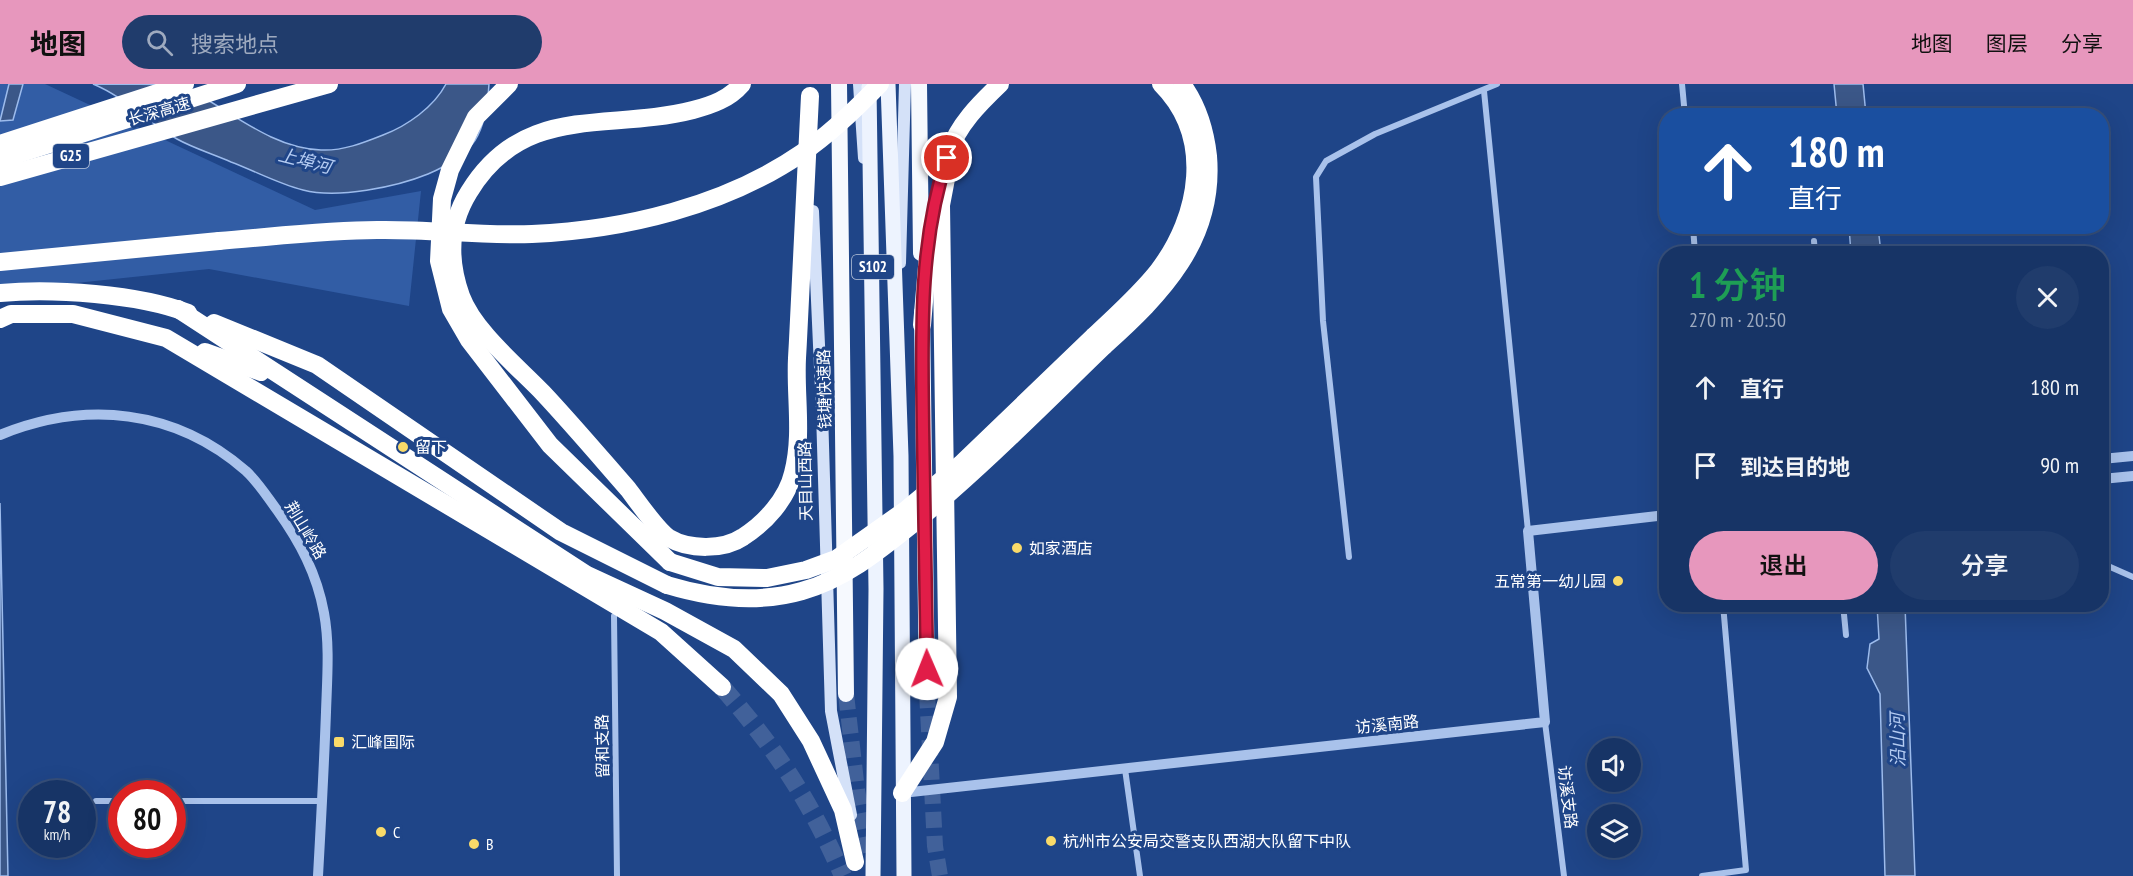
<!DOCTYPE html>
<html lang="zh">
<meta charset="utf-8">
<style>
body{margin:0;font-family:"PT Sans Narrow","Noto Sans SC",sans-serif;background:#203c6c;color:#f1f3f6;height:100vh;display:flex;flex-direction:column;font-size:22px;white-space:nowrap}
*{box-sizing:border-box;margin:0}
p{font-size:20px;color:#9eaabf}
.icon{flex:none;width:33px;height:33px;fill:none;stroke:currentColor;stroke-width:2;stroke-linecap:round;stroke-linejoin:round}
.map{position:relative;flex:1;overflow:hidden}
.sheet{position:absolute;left:1659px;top:162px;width:450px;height:366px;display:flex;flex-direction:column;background:#173466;border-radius:24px;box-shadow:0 6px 24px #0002,0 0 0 2px #364f7a}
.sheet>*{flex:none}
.hud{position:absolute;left:1659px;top:24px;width:450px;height:126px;border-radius:24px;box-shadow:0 6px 24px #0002,0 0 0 2px #364f7a;background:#1a4fa0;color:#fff;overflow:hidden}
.fabs{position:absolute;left:1587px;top:654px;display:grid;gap:12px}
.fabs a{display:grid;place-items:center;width:54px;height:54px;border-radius:50%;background:#173466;box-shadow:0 6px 24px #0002,0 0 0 2px #364f7a;font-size:30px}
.speed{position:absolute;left:18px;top:696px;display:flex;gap:12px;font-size:30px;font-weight:700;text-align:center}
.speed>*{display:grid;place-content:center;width:78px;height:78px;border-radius:50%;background:#173466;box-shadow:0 6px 24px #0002,0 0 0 2px #364f7a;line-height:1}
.speed small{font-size:15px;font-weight:400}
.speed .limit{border:9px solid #d22;background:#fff;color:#111}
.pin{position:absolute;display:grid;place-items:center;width:51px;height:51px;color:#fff;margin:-26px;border:3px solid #fff;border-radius:50%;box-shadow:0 2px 6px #0007}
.me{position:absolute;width:66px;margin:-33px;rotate:359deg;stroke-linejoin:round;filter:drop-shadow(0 0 4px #0008)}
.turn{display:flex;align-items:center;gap:21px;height:126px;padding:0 30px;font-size:27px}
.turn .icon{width:78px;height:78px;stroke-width:2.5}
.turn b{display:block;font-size:42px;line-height:51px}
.round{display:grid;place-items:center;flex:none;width:63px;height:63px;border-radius:32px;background:#203c6c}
.headline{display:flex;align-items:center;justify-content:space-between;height:102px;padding:0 30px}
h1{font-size:36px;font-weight:600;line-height:45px;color:#1e9e55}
.primary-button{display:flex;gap:12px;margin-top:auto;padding:12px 30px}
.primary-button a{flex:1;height:69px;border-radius:36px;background:#e797bd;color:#111;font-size:24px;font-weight:600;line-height:69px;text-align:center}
.primary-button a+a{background:#203c6c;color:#f1f3f6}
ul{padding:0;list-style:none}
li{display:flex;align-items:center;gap:18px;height:78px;padding:0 30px}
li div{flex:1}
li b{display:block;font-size:22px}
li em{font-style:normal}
header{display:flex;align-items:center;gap:36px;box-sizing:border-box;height:84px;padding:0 30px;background:#e797bd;color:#111}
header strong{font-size:28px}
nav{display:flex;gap:33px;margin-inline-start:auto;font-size:21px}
.search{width:420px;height:54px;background:#203c6c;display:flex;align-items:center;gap:15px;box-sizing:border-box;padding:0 21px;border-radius:33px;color:#9eaabf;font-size:22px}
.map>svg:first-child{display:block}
.green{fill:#325da5}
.water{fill:#3b5788;stroke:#9cbbec;stroke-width:1.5}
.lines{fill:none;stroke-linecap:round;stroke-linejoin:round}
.trunk-tunnel{stroke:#41619a;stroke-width:16;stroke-dasharray:16 8;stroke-linecap:butt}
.motorway-tunnel{stroke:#41619a;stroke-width:18;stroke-dasharray:18 9;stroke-linecap:butt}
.minor{stroke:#a9c2eb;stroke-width:6}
.tertiary{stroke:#a9c2eb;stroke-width:10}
.secondary{stroke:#d4e1f8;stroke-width:12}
.primary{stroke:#edf3fe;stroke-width:15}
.trunk{stroke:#f6f9fe;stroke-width:16}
.motorway{stroke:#fff;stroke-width:18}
.motorway-bridge{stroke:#fff;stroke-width:18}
.route-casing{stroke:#92132f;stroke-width:15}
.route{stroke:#e11d48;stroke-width:10}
.poi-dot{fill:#f9da69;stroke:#1f4588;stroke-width:2}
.labels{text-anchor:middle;stroke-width:6;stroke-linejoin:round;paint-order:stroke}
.shield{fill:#1f4588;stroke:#bcc7db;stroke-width:1.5}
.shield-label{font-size:15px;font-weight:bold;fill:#fff}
.street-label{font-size:16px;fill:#fff;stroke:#1f4588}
.poi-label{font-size:16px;fill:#fff;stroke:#1f4588;text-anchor:start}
.water-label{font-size:18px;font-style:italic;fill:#b5ccf2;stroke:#1f4588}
</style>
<header>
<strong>地图</strong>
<div class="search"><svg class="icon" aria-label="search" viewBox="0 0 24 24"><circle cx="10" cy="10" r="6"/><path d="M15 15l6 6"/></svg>搜索地点</div>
<nav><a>地图</a><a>图层</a><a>分享</a></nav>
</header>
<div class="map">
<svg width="2133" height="792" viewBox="0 0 2133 792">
<rect width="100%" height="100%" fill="#1f4588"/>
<path class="green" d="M0,0H45L315,126L421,107L409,222L209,185L0,207Z"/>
<g class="water">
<path d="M9,0H23L13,36L0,37Z"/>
<path d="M93,0C111,0 167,0 180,1C226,22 268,64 321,66C343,67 363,59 383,51C407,42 434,23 446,0H489C486,50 475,70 428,90C396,103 338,115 303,106C279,100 255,87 231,78C213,70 193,64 177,55C147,38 125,13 93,0Z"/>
<path d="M1834,0H1863L1866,31H1837Z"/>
<path d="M1849,143H1878L1881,169H1851Z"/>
<path d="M0,419L8,792H0Z"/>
<path d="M1877,521H1905L1915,792H1885L1880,610L1867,584L1870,560L1879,555Z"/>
</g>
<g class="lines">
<g class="trunk-tunnel">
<path d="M927,608L935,762L940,792"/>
<path d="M846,610L857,706L870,775"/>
</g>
<path class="motorway-tunnel" d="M722,603C776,665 810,716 843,792"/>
<g class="minor">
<path d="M1682,0L1685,32"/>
<path d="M1484,7L1528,447"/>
<path d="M1693,142L1695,170"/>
<path d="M1814,157L1815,170"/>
<path d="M1349,473L1323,237L1316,93L1326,77L1375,50L1497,0"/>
<path d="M2102,483L2108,482L2133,493"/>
<path d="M1843,520L1846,551"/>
<path d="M614,532L617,792"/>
<path d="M1545,638L1564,792"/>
<path d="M1125,685L1140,792"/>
<path d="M96,717H122"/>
<path d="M172,717H322"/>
<path d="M1702,792L1746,786L1723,520"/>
</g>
<g class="tertiary">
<path d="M0,351C86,316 175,325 246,387C258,398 268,414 277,426C300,458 317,490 324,529C330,561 327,596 326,628C324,683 321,738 318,792"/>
<path d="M2102,375L2133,372"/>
<path d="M2102,395L2133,392"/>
<path d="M902,709L1545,638L1528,447L1666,431"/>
</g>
<g class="secondary">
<path d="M859,0L864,74"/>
<path d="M813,127L822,328L831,627L851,731"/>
<path d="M900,179L905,0"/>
</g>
<g class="primary">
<path d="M888,0L901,372L904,792"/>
<path d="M869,3L876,505L873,792"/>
</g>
<g class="trunk">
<path d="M839,0L846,610"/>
<path d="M919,0L921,169"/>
<path d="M922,228L927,608"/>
</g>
<g class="motorway">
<path d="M509,0L476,33L450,86L442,115L439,177L451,225L469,256L550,361L670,478"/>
<path d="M742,0C729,15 712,21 693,26C607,48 524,18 469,108C449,140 448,176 461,212C474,247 517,282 543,309C572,340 600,373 628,405C638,418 657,446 669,454C689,466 724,466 743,453C765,439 787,415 793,389C803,351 795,312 797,274C802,187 806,100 810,12"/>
<path d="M0,60L185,0"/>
<path d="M949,68C958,41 979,20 1000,0"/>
<path d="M0,76L237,0"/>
<path d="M0,93L329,0"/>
<path d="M0,178L219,157"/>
<path d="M0,209C52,204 139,210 188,229"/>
<path d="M178,225L587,491L665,527L734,565L781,610L811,657L843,726L855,778"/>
<path d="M0,235L11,230H73L166,254L661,548L722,603"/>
<path d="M214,239L317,281L561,448L667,501"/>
<path d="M922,241L931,136"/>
<path d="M1094,252C1116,231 1139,211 1158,187C1200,132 1214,53 1161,0"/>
<path d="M1104,262C1162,210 1215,156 1208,72C1205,45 1198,22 1182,0"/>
<path d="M205,268L261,288"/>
<path d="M902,709L935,658L948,613L941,121L953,58"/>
</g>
<g class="motorway-bridge">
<path d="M219,157C271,153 325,146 377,146C429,145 480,152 532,150C624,146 725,122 802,69C831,49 856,25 880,0"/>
<path d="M670,478L718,493L767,494L806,486L836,475L907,425L961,380L1094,252"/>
<path d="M667,501C710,514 757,520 802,507C845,495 879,467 914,439C981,384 1042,322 1104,262"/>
</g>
</g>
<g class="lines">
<g class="route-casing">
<path id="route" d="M927,585C926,505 924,424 923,344C922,254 918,161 947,74"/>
</g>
<use href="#route" class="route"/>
</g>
<g class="poi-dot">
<circle cx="403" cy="363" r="6"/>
<circle cx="1017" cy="464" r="6"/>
<circle cx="1618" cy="497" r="6"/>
<rect x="333" y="652" width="12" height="12" rx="3"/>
<circle cx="381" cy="748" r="6"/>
<circle cx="1051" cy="757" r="6"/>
<circle cx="474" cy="760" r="6"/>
</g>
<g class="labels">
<g class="shield">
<rect x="53" y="60" width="36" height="24" rx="4.5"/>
<rect x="852" y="171" width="42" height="24" rx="4.5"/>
</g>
<g class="shield-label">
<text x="71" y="77">G25</text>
<text x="873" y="188">S102</text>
</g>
<g class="street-label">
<text transform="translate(159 27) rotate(-16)" y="6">长深高速</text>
<text transform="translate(824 305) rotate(-91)" y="6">钱塘快速路</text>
<text transform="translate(805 397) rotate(-91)" y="6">天目山西路</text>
<text transform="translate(306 446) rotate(59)" y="6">荆山岭路</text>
<text transform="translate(1387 640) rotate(-6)" y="6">访溪南路</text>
<text transform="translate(602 662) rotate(-91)" y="6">留和支路</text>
<text transform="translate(1568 713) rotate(83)" y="6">访溪支路</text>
</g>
<g class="poi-label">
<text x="415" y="369">留下</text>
<text x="1029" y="470">如家酒店</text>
<text x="1606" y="503" text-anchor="end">五常第一幼儿园</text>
<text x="351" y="664">汇峰国际</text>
<text x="393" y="754">C</text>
<text x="1063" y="763">杭州市公安局交警支队西湖大队留下中队</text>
<text x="486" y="766">B</text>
</g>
<g class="water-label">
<text transform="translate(305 77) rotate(14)" y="6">上埠河</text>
<text transform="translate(1898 656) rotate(-91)" y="6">沿山河</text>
</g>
</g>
</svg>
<div class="fabs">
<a><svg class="icon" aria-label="sound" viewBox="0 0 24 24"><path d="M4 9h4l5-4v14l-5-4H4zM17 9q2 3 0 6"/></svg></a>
<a><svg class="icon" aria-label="layers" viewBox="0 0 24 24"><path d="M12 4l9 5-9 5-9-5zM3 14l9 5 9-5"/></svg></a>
</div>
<div class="speed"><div>78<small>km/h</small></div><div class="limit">80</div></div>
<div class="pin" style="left:947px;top:74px;background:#d93025"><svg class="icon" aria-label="arrive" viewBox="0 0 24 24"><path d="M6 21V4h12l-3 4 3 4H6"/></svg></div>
<svg class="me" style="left:927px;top:585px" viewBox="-20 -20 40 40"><circle r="19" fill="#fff"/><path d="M0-13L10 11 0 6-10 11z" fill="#e11d48"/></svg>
<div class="hud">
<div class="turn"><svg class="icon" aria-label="ahead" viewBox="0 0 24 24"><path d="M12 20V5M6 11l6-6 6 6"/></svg><div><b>180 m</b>直行</div></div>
</div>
<section class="sheet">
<div class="headline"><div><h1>1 分钟</h1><p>270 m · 20:50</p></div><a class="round"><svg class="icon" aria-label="close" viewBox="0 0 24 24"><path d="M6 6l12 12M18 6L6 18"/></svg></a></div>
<ul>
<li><svg class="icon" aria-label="ahead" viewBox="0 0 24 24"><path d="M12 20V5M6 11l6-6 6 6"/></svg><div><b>直行</b></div><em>180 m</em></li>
<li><svg class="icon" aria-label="arrive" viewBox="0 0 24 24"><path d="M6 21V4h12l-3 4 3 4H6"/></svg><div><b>到达目的地</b></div><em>90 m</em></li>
</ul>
<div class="primary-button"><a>退出</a><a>分享</a></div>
</section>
</div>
